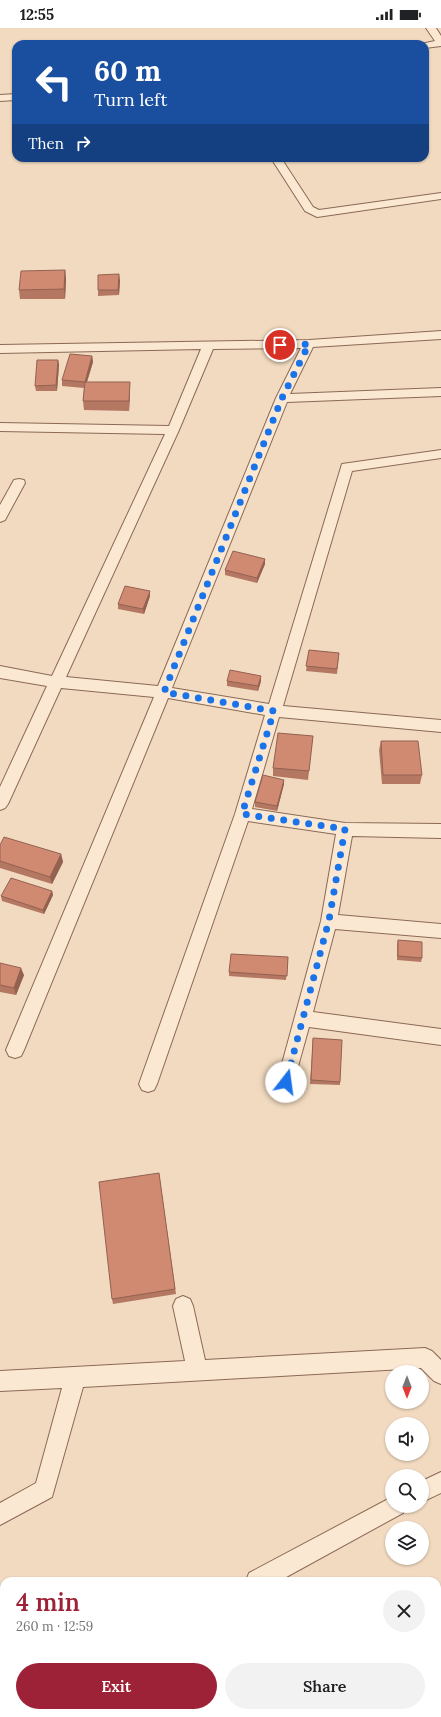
<!DOCTYPE html>
<meta charset="utf-8">
<style>
body{margin:0;font-family:Lora,serif;background:#f2f2f2;color:#202124;height:100vh;display:flex;flex-direction:column;font-size:15px;white-space:nowrap}
*{box-sizing:border-box;margin:0}
p{font-size:13px;color:#757577}
.icon{flex:none;width:22px;height:22px;fill:none;stroke:currentColor;stroke-width:2;stroke-linecap:round;stroke-linejoin:round}
.map{position:relative;flex:1;overflow:hidden}
.side{position:absolute;left:0px;top:1549px;width:441px;height:140px;display:flex;flex-direction:column;background:#fff;border-radius:12px 12px 0 0;box-shadow:0 1px 3px #0004}
.side>*{flex:none}
.top-card{position:absolute;left:12px;top:12px;width:417px;height:122px;border-radius:12px;box-shadow:0 1px 3px #0004;background:#1a4fa0;color:#fff;overflow:hidden}
.needle{width:26px;rotate:180deg}
.fabs{position:absolute;left:385px;top:1337px;display:grid;gap:8px}
.fabs a{display:grid;place-items:center;width:44px;height:44px;border-radius:50%;background:#fff;box-shadow:0 1px 3px #0004;font-size:20px}
.pin{position:absolute;display:grid;place-items:center;width:34px;height:34px;color:#fff;margin:-17px;border:2px solid #fff;border-radius:50%;box-shadow:0 1px 4px #0007}
.me{position:absolute;width:44px;margin:-22px;rotate:15deg;stroke-linejoin:round;filter:drop-shadow(0 0 3px #0008)}
.turn{display:flex;align-items:center;gap:14px;height:84px;padding:0 16px;font-size:18px}
.turn .icon{width:52px;height:52px;stroke-width:2.5}
.turn b{display:block;font-size:28px;line-height:34px}
.then{display:flex;align-items:center;height:38px;padding:0 16px;background:#0003;gap:8px;font-size:15px}
.round{display:grid;place-items:center;flex:none;width:42px;height:42px;border-radius:21px;background:#f2f2f2}
.headline{display:flex;align-items:center;justify-content:space-between;height:68px;padding:0 16px}
h1{font-size:24px;font-weight:600;line-height:30px;color:#9e2237}
.button{display:flex;gap:8px;margin-top:auto;padding:8px 16px}
.button a{flex:1;height:46px;border-radius:24px;background:#9e2237;color:#fff;font-size:16px;font-weight:600;line-height:46px;text-align:center}
.button a+a{background:#f2f2f2;color:#202124}
.status{display:flex;justify-content:space-between;align-items:center;height:28px;padding:0 20px;background:#fff;direction:ltr}
.status svg{height:11px;fill:currentColor}
.map>svg:first-child{display:block}
.lines{fill:none;stroke-linecap:round;stroke-linejoin:round}
.lane-casing{stroke:#8b6956;stroke-width:2}
.lane{fill:#fbe8d3;fill-rule:evenodd}
.wall{fill:#b47762}
.shaded-wall{fill:#926150}
.building{fill:#d18a72;stroke:#926150}
.route{stroke:#1a73e8;stroke-width:7;stroke-dasharray:0 12.6}
</style>
<div class="status"><b>12:55</b><svg viewBox="0 0 49 12"><path d="M0 12V9h3v3zM5 12V6h3v6zM10 12V3h3v9zM15 12V0h3v12zM26 1h20v11H26zM47 4h2v5h-2z"/></svg></div>
<div class="map">
<svg width="441" height="1689" viewBox="0 0 441 1689">
<rect width="100%" height="100%" fill="#f1dabf"/>
<g class="lines">
<g class="lane-casing">
<g id="lane">
<path d="M426,0H436L441,8V18L425,20V16H421L435,13Z"/>
<path d="M16,66V72L0,73V67Z"/>
<path d="M271,130H281L313,179L319,182L441,165V171L317,189L305,183Z"/>
<path d="M441,303V311L313,319L290,366L441,360V368L287,374L172,660L269,676L342,436L441,422V430L352,443L283,678L441,692V704L279,689L252,781L345,795L441,796V810L352,808L338,887L441,896V910L335,901L313,984L441,1001V1017L309,999L292,1060L286,1062L280,1060L277,1054L321,893L336,806L248,793L157,1056L154,1062L148,1064L142,1062L139,1056L235,786L265,687L168,670L24,1022L21,1028L15,1030L9,1028L6,1022L154,669L61,660L8,776L5,780L0,782V759L47,658L0,650V638L52,648L165,406L0,403V395L169,398L201,321L0,325V317L309,312ZM301,320L276,370L158,658L66,649L179,402L213,321Z"/>
<path d="M19,451L24,452L25,455L5,492L0,494V477L14,452Z"/>
<path d="M183,1268L190,1271L193,1278L205,1332L425,1320L432,1323L441,1332V1356L434,1353L421,1340L83,1359L52,1469L0,1497V1475L36,1455L62,1360L0,1363V1343L185,1333L173,1278L176,1271Z"/>
<path d="M441,1444V1465L422,1474V1453Z"/>
<path d="M392,1469V1478H406L403,1485L279,1553H246L249,1545Z"/>
<path d="M4,1677V1685H23L22,1689H0V1679Z"/>
</g>
</g>
<use href="#lane" class="lane"/>
</g>
<g class="wall">
<path d="M65,242L66,252L65,271H20L19,262Z"/>
<path d="M120,252L119,267L98,268V262Z"/>
<path d="M92,328L93,334L87,354L130,364L129,383L84,382L83,373L84,360L62,358V352Z"/>
<path d="M58,332L59,337L57,363H36L35,358Z"/>
<path d="M265,531V536L257,555L225,547V542Z"/>
<path d="M150,568L144,586L118,581V576Z"/>
<path d="M309,622L339,625L337,646L306,643Z"/>
<path d="M227,653H261L258,663L227,658Z"/>
<path d="M313,708L308,752L273,748V740Z"/>
<path d="M381,713L422,747L420,756H382L379,722Z"/>
<path d="M284,752V756L277,783L255,779V774Z"/>
<path d="M0,817L61,826L63,834L52,856L0,840Z"/>
<path d="M52,863L53,867L44,886L2,873L1,868Z"/>
<path d="M398,912L422,930L421,934L397,932V916Z"/>
<path d="M288,929L286,952L229,948V944Z"/>
<path d="M0,935L24,947L16,967L0,964Z"/>
<path d="M313,1010L340,1054V1057L310,1056Z"/>
<path d="M159,1145L176,1266L113,1276L112,1271Z"/>
</g>
<g class="shaded-wall">
<path d="M65,242L66,252L65,271L64,261Z"/>
<path d="M119,246L120,252L119,267L118,262Z"/>
<path d="M92,328L93,334L85,360V354Z"/>
<path d="M58,332L59,337L57,363L56,357Z"/>
<path d="M130,354V364L129,383V373Z"/>
<path d="M265,531V536L257,555V550Z"/>
<path d="M150,563V568L144,586L143,581Z"/>
<path d="M261,648V653L258,663V658Z"/>
<path d="M284,752V756L277,783V778Z"/>
<path d="M61,826L63,834L52,856L50,849Z"/>
<path d="M52,863L53,867L44,886L43,882Z"/>
<path d="M21,940L24,947L16,967L14,960Z"/>
</g>
<g class="building">
<path d="M65,242L64,261L19,262L21,243Z"/>
<path d="M119,246L118,262H98V247Z"/>
<path d="M70,326L92,328L85,354L62,352Z"/>
<path d="M37,332H58L56,357L35,358Z"/>
<path d="M85,354H130L129,373H83Z"/>
<path d="M233,523L265,531L257,550L225,542Z"/>
<path d="M125,558L150,563L143,581L118,576Z"/>
<path d="M309,622L339,625L337,641L306,638Z"/>
<path d="M230,642L261,648L258,658L227,653Z"/>
<path d="M278,705L313,708L309,743L273,740Z"/>
<path d="M381,713H418L422,747H383Z"/>
<path d="M263,747L284,752L277,778L255,774Z"/>
<path d="M4,809L61,826L50,849L0,833V817Z"/>
<path d="M11,850L52,863L43,882L1,868Z"/>
<path d="M398,912L422,914V930L398,928Z"/>
<path d="M231,926L288,929L287,948L229,944Z"/>
<path d="M0,935L21,940L14,960L0,957Z"/>
<path d="M313,1010L342,1012L340,1054L311,1052Z"/>
<path d="M159,1145L175,1261L112,1271L99,1154Z"/>
</g>
<g class="lines">
<path class="route" d="M280,317L309,316L282,370L164,664L274,683L242,786L345,801L329,892L286,1054"/>
</g>
</svg>
<div class="fabs">
<a><svg class="needle" viewBox="-14 -14 28 28"><path d="M0-13l5 13h-10z" fill="#e53935"/><path d="M0 13l5-13h-10z" fill="#757577"/></svg></a>
<a><svg class="icon" aria-label="sound" viewBox="0 0 24 24"><path d="M4 9h4l5-4v14l-5-4H4zM17 9q2 3 0 6"/></svg></a>
<a><svg class="icon" aria-label="search" viewBox="0 0 24 24"><circle cx="10" cy="10" r="6"/><path d="M15 15l6 6"/></svg></a>
<a><svg class="icon" aria-label="layers" viewBox="0 0 24 24"><path d="M12 4l9 5-9 5-9-5zM3 14l9 5 9-5"/></svg></a>
</div>
<div class="pin" style="left:280px;top:317px;background:#d93025"><svg class="icon" aria-label="arrive" viewBox="0 0 24 24"><path d="M6 21V4h12l-3 4 3 4H6"/></svg></div>
<svg class="me" style="left:286px;top:1054px" viewBox="-20 -20 40 40"><circle r="19" fill="#fff"/><path d="M0-13L10 11 0 6-10 11z" fill="#1a73e8"/></svg>
<div class="top-card">
<div class="turn"><svg class="icon" aria-label="left" viewBox="0 0 24 24"><path d="M17 20v-9H6M10 6l-5 5 5 5"/></svg><div><b>60 m</b>Turn left</div></div>
<div class="then">Then<svg class="icon" aria-label="right" viewBox="0 0 24 24"><path d="M7 20v-9h11M14 6l5 5-5 5"/></svg></div>
</div>
<section class="side">
<div class="headline"><div><h1>4 min</h1><p>260 m · 12:59</p></div><a class="round"><svg class="icon" aria-label="close" viewBox="0 0 24 24"><path d="M6 6l12 12M18 6L6 18"/></svg></a></div>
<div class="button"><a>Exit</a><a>Share</a></div>
</section>
</div>
